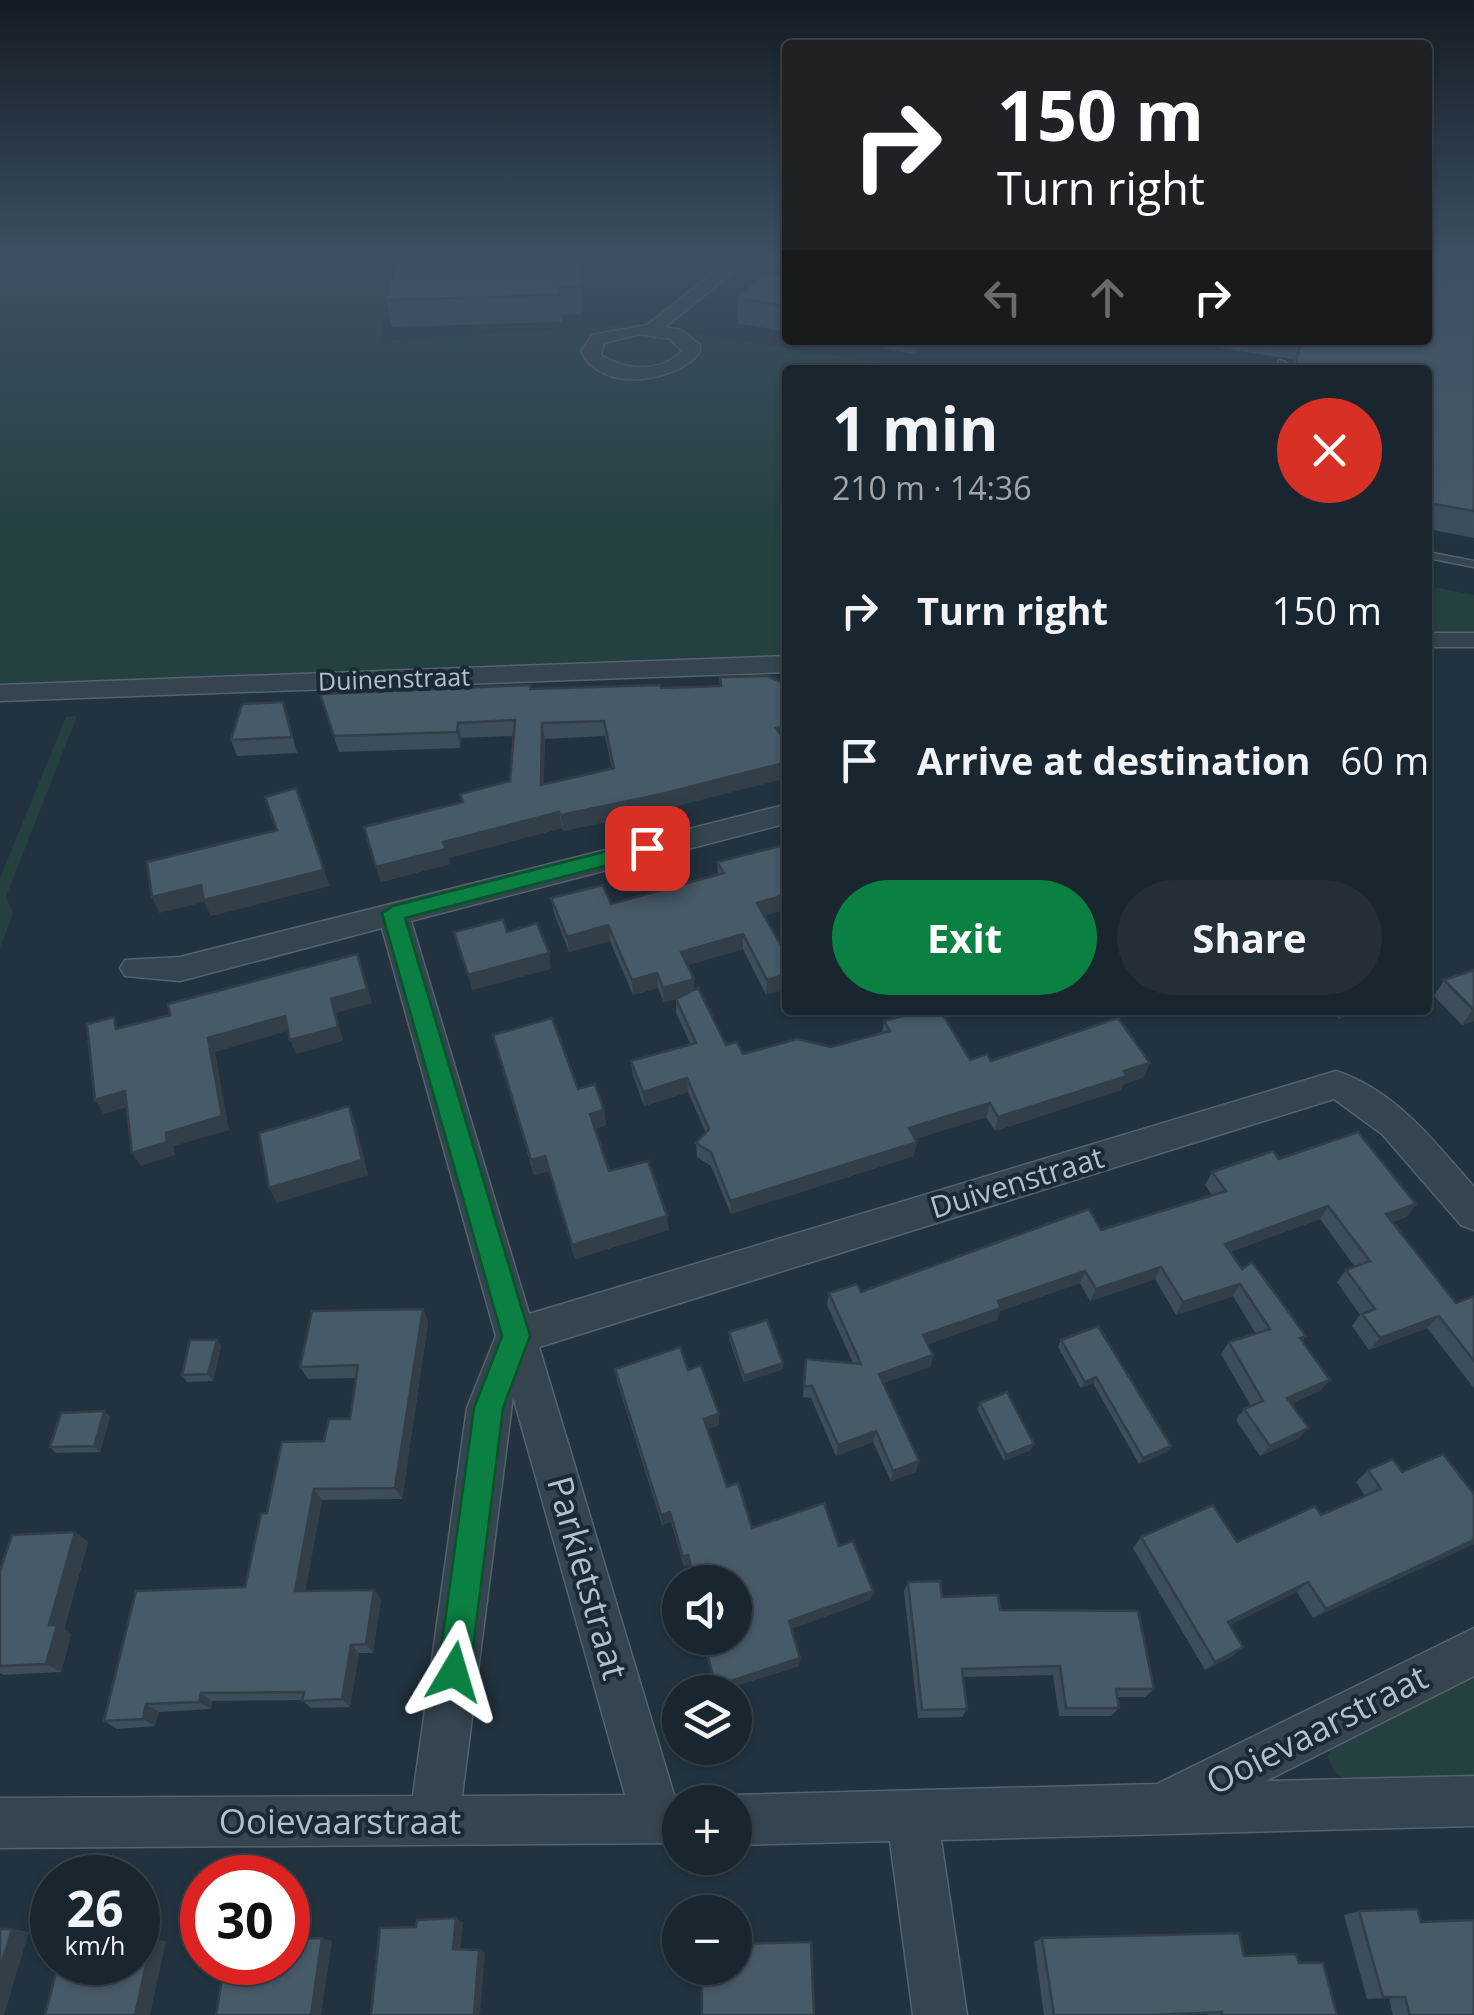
<!DOCTYPE html>
<meta charset="utf-8">
<style>
body{margin:0;font-family:"Open Sans",sans-serif;background:#232e37;color:#f1f3f6;height:100vh;display:flex;flex-direction:column;font-size:38px;white-space:nowrap}
*{box-sizing:border-box;margin:0}
p{font-size:32px;color:#9fa5aa}
.icon{flex:none;width:55px;height:55px;fill:none;stroke:currentColor;stroke-width:2;stroke-linecap:round;stroke-linejoin:round}
.map{position:relative;flex:1;overflow:hidden}
.side{position:absolute;left:782px;top:365px;width:650px;height:650px;display:flex;flex-direction:column;background:#1a262f;border-radius:10px;box-shadow:0 2px 8px #0004,0 0 0 2px #38434b}
.side>*{flex:none}
.banner{position:absolute;left:782px;top:40px;width:650px;height:305px;border-radius:10px;box-shadow:0 2px 8px #0004,0 0 0 2px #38434b;background:#202124;color:#fff;overflow:hidden}
.tools{position:absolute;left:662px;top:1565px;display:grid;gap:20px}
.tools a{display:grid;place-items:center;width:90px;height:90px;border-radius:50%;background:#1a262f;box-shadow:0 2px 8px #0004,0 0 0 2px #38434b;font-size:50px}
.speed{position:absolute;left:30px;top:1855px;display:flex;gap:20px;font-size:50px;font-weight:700;text-align:center}
.speed>*{display:grid;place-content:center;width:130px;height:130px;border-radius:50%;background:#1a262f;box-shadow:0 2px 8px #0004,0 0 0 2px #38434b;line-height:1}
.speed small{font-size:25px;font-weight:400}
.speed .limit{border:15px solid #d22;background:#fff;color:#111}
.pin{position:absolute;display:grid;place-items:center;width:85px;height:85px;color:#fff;margin:-42px;border-radius:20px;box-shadow:0 5px 15px #0006}
.me{position:absolute;width:110px;margin:-55px;rotate:7deg;stroke-linejoin:round;filter:drop-shadow(0 0 8px #0008)}
.turn{display:flex;align-items:center;gap:35px;height:210px;padding:0 50px;font-size:45px}
.turn .icon{width:130px;height:130px;stroke-width:2.5}
.turn b{display:block;font-size:70px;line-height:85px}
.lanes{display:flex;align-items:center;height:95px;padding:0 50px;background:#0003;justify-content:center;gap:50px;direction:ltr}
.lanes .off{opacity:.35}
.round{display:grid;place-items:center;flex:none;width:105px;height:105px;border-radius:52px;background:#232e37}
.headline{display:flex;align-items:center;justify-content:space-between;height:170px;padding:0 50px}
h1{font-size:60px;font-weight:700;line-height:75px}
.action{display:flex;gap:20px;margin-top:auto;padding:20px 50px}
.action a{flex:1;height:115px;border-radius:60px;background:#0b8043;color:#fff;font-size:40px;font-weight:700;line-height:115px;text-align:center}
.action a+a{background:#232e37;color:#f1f3f6}
ul{padding:0;list-style:none}
li{display:flex;align-items:center;gap:30px;height:150px;padding:0 50px}
li div{flex:1}
li b{display:block;font-size:38px}
li em{font-style:normal}
.map>svg:first-child{display:block}
.green{fill:#24403f}
.lines{fill:none;stroke-linecap:round;stroke-linejoin:round}
.service-casing{stroke:#54626d;stroke-width:3}
.minor-casing{stroke:#54626d;stroke-width:3}
.service{fill:#36444f;fill-rule:evenodd}
.minor{fill:#36444f;fill-rule:evenodd}
.wall{fill:#3d4d59;fill-rule:evenodd}
.shaded-wall{fill:#323f49}
.building{fill:#475a68;stroke:#323f49;stroke-width:2.5;fill-rule:evenodd}
.route{fill:#0b8043;stroke:#07532c;stroke-width:2.5}
.labels{text-anchor:middle;stroke-width:8;stroke-linejoin:round;paint-order:stroke}
.far-street-label{font-size:25px;fill:#b2bfca;stroke:#1b2934}
.street-label{font-size:30px;fill:#b2bfca;stroke:#1b2934}
.near-street-label{font-size:35px;fill:#b2bfca;stroke:#1b2934}
</style>
<div class="map">
<svg width="1474" height="2015" viewBox="0 0 1474 2015">
<rect width="100%" height="100%" fill="#22333f"/>
<g class="green">
<path d="M0,260H412L390,269L380,341L639,324L923,370H788L787,657L0,684Z"/>
<path d="M1428,586L1474,595V635L1428,633Z"/>
<path d="M77,716L6,897L13,914L0,948V878L66,717Z"/>
<path d="M1474,1677V1782L1355,1784L1335,1773L1327,1756L1338,1742Z"/>
</g>
<g class="lines">
<g class="service-casing">
<g id="service">
<path d="M1428,279L1474,285V289L1428,283Z"/>
<path d="M1279,360L1286,362L1283,370H1275Z"/>
<path d="M1428,552L1474,561V567L1428,558Z"/>
</g>
</g>
<g class="minor-casing">
<g id="minor">
<path d="M730,260H748L665,327L681,330L700,345V352C676,383 600,394 581,351L592,335L647,325ZM640,334L670,339L682,351C660,373 626,371 601,355L604,343Z"/>
<rect x="1428" y="633" width="46" height="14"/>
<path d="M788,656V672L0,701V685Z"/>
<path d="M788,804V823L411,921L529,1314L1336,1071C1396,1091 1434,1141 1474,1187V1230L1461,1225L1382,1134L1334,1099L539,1347L674,1795L694,1802H680V1843L0,1848V1798L413,1796L467,1408L496,1336L382,928L180,981L125,976L120,968L125,960L180,957ZM513,1396L625,1795L462,1796Z"/>
<path d="M1474,1628V1676L1266,1781L1474,1776V1826L941,1840L967,2015H913L890,1841L735,1845V1802H717L735,1795L1157,1784Z"/>
</g>
</g>
<use href="#service" class="service"/>
<use href="#minor" class="minor"/>
</g>
<g class="wall">
<path d="M397,260H583L582,314L562,315V322L392,327L386,300Z"/>
<path d="M1428,260H1474V538L1428,529V370L1296,360L1209,346L1210,340H1428V286L1432,276L1429,275L1430,267L1428,266Z"/>
<path d="M788,272V332L737,323V298L784,276Z"/>
<path d="M834,340H925L915,354Z"/>
<path d="M661,688L788,701V742L658,811L563,831L562,828L448,858L450,864L381,882L364,827L462,802L460,794L510,781L513,736L461,738L460,748L339,752L320,694L530,689ZM605,736L612,768L543,784L545,739Z"/>
<path d="M283,702L297,753L237,756L231,740Z"/>
<path d="M717,862L764,916L788,958L766,995L743,949L687,965L694,979V990L726,1045L743,1054L831,1047L882,1033L884,1021L896,1017L891,1010H940L970,1060L1144,1077L1124,1084L1121,1090L995,1131L986,1117L915,1139L914,1156L731,1214L711,1166L697,1157L696,1143L706,1133L688,1092L644,1106L633,1075L631,1061L691,1045L676,1013V999L664,1002L658,988L633,995L610,941L569,952L554,913L551,898L611,904L718,874Z"/>
<path d="M1474,970V1021L1462,1025L1434,996L1444,980Z"/>
<path d="M1331,1010H1360L1339,1019Z"/>
<path d="M493,1035L578,1089L604,1110L606,1125L595,1129L609,1171L669,1230L575,1259L549,1171L534,1175Z"/>
<path d="M1279,1159L1416,1204L1406,1217L1392,1222L1456,1303L1474,1296V1388L1427,1328L1369,1350L1352,1326L1360,1315L1337,1282L1346,1270L1355,1267L1320,1219L1230,1252L1242,1269L1306,1336L1302,1341L1320,1391L1291,1403L1299,1438L1260,1456L1236,1420L1244,1409L1251,1406L1221,1354L1229,1342L1256,1334L1233,1296L1176,1315L1155,1279L1090,1301L1080,1283L1000,1311L997,1320L928,1344L933,1355L930,1367L883,1383L916,1472L891,1481L873,1442L836,1456L811,1398L803,1397L806,1359L853,1363L827,1305L829,1293L861,1292L1101,1230L1212,1195L1205,1185L1212,1172Z"/>
<path d="M423,1309L428,1322L402,1499L322,1500L305,1591L374,1590L381,1599L373,1653H359L350,1707L311,1708L302,1700L212,1701L211,1709L159,1712L155,1726L117,1729L104,1721L245,1587L267,1513L324,1441L350,1419L356,1378L308,1379L300,1367Z"/>
<path d="M729,1332L783,1369L744,1382L729,1339Z"/>
<path d="M217,1340L221,1346L213,1381L187,1382L182,1375Z"/>
<path d="M1061,1340L1167,1452L1139,1464L1093,1383L1081,1388L1058,1347Z"/>
<path d="M615,1369L688,1370L719,1425L708,1429L727,1487L752,1528L839,1546L873,1591L870,1600L791,1629L799,1666L716,1692L707,1658L706,1650L711,1649L708,1638H735V1582H693L689,1565L684,1566L671,1522L662,1525L617,1381Z"/>
<path d="M980,1403L1031,1450L1004,1461L977,1409Z"/>
<path d="M104,1411L110,1417L100,1452L56,1453L50,1447Z"/>
<path d="M1368,1470L1402,1472L1474,1494V1544L1313,1618L1297,1592L1230,1625L1233,1656L1205,1670L1133,1548L1141,1537L1237,1542L1321,1515L1365,1496L1356,1482Z"/>
<path d="M75,1532L88,1542L64,1629L71,1634L61,1672L4,1675L0,1673V1571Z"/>
<path d="M908,1582L942,1597L1000,1610L1154,1689L1145,1697H1117L1119,1708L1111,1716H1059L1053,1675L963,1677L967,1709L962,1717L918,1718L904,1591Z"/>
<path d="M1359,1911L1421,1922L1474,2015H1393L1389,1998L1367,1999L1344,1915Z"/>
<path d="M1042,1938L1244,1956L1299,1963L1337,2015H1208L1207,2013L1044,2015L1034,1942Z"/>
</g>
<g class="shaded-wall">
<path d="M580,260H583L582,314L580,287Z"/>
<path d="M916,340H925L915,354Z"/>
<path d="M458,723L461,738L460,748L457,732Z"/>
<path d="M542,723L545,739L543,800L541,785Z"/>
<path d="M788,726V742L776,744V728Z"/>
<path d="M788,762V778L658,811L563,831L561,815Z"/>
<path d="M559,812L562,828L448,858L450,864L381,882L376,867L443,842Z"/>
<path d="M324,870L330,886L211,916L204,902L159,913L152,897L201,885Z"/>
<path d="M788,894V909L757,918V903Z"/>
<path d="M608,925L610,941L569,952L567,937Z"/>
<path d="M743,934V949L682,967L681,952Z"/>
<path d="M549,953L551,969L472,990L468,975Z"/>
<path d="M357,954L372,1003L336,1013L343,1041L296,1054L290,1040L331,999Z"/>
<path d="M657,973L658,988L633,995L632,980Z"/>
<path d="M788,974V989L766,995L767,980Z"/>
<path d="M694,979V994L664,1002L663,988Z"/>
<path d="M1473,1009H1474V1021L1462,1025Z"/>
<path d="M1344,1010H1360L1339,1019Z"/>
<path d="M285,1016L291,1030L215,1052L229,1130L174,1146L175,1155L141,1166L132,1153L208,1038Z"/>
<path d="M1150,1063L1144,1077L1124,1084L1121,1090L995,1131L998,1117L1124,1071Z"/>
<path d="M687,1078L688,1092L644,1106L643,1092Z"/>
<path d="M125,1091L134,1105L104,1114L95,1100Z"/>
<path d="M990,1103L986,1117L906,1142L909,1128Z"/>
<path d="M349,1106L355,1121L368,1175L277,1203L269,1188Z"/>
<path d="M604,1110L606,1125L592,1130L590,1114Z"/>
<path d="M917,1142L914,1156L731,1214L730,1201Z"/>
<path d="M545,1156L549,1171L534,1175L531,1160Z"/>
<path d="M1416,1204L1406,1217L1376,1227L1386,1214Z"/>
<path d="M1328,1206L1320,1219L1217,1256L1225,1244Z"/>
<path d="M667,1216L669,1230L575,1259L572,1245Z"/>
<path d="M1161,1267L1155,1279L1090,1301L1096,1289Z"/>
<path d="M1085,1271L1080,1283L1000,1311L997,1320L920,1347L923,1335L998,1301Z"/>
<path d="M1240,1284L1233,1296L1176,1315L1183,1302Z"/>
<path d="M423,1309L428,1322L402,1499L395,1488Z"/>
<path d="M1439,1316L1427,1328L1369,1350L1380,1338Z"/>
<path d="M217,1340L221,1346L213,1381L208,1374Z"/>
<path d="M933,1355L930,1367L877,1385L879,1374Z"/>
<path d="M783,1363V1369L744,1382V1376Z"/>
<path d="M1096,1377L1093,1383L1081,1388L1085,1382Z"/>
<path d="M1330,1380L1320,1391L1278,1409L1287,1398Z"/>
<path d="M104,1411L110,1417L100,1452L94,1446Z"/>
<path d="M719,1414V1425L705,1430L704,1419Z"/>
<path d="M1309,1428L1299,1438L1260,1456L1270,1446Z"/>
<path d="M876,1431L873,1442L836,1456L838,1445Z"/>
<path d="M1034,1444L1031,1450L1004,1461L1006,1455Z"/>
<path d="M1171,1446L1167,1452L1139,1464L1143,1458Z"/>
<path d="M919,1461L916,1472L891,1481L893,1471Z"/>
<path d="M314,1489L322,1500L304,1600L295,1591Z"/>
<path d="M670,1512L671,1522L662,1525L661,1515Z"/>
<path d="M75,1532L88,1542L64,1629L71,1634L61,1672L46,1664L49,1625Z"/>
<path d="M1474,1540V1544L1313,1618L1326,1609Z"/>
<path d="M688,1555L689,1565L684,1566L683,1557Z"/>
<path d="M1308,1582L1297,1592L1218,1631L1228,1622Z"/>
<path d="M374,1590L381,1599L373,1653L366,1644Z"/>
<path d="M873,1591L870,1600L788,1630L789,1621Z"/>
<path d="M351,1645L359,1653L350,1707L342,1699Z"/>
<path d="M1243,1647L1233,1656L1205,1670L1215,1662Z"/>
<path d="M800,1658L799,1666L716,1692V1686Z"/>
<path d="M201,1693L212,1701L211,1709L199,1702Z"/>
<path d="M146,1704L159,1712L155,1726L143,1719Z"/>
<path d="M456,1918L463,1922L460,1952L453,1949Z"/>
<path d="M12,1929L29,1932L4,2015H0V1968Z"/>
<path d="M152,1938L166,1941L150,2015H135Z"/>
<path d="M322,1938L332,1941L321,2015H311Z"/>
<path d="M479,1950L485,1953L480,2015H474Z"/>
</g>
<g class="building">
<path d="M397,260H580V287L559,288V295L386,300Z"/>
<path d="M1436,266L1474,271V511L1428,503V370H1293L1302,340H1428V313H1430Z"/>
<path d="M788,272V307L737,298L764,273L784,276Z"/>
<path d="M767,676L782,682L788,701V726L776,728L788,745V762L657,795L561,815L559,812L443,842L446,849L376,867L364,827L463,802L460,794L510,781L515,720L458,723L457,732L334,736L320,694L530,685V689L660,685L661,688L721,686L720,677ZM604,721L614,768L541,785L542,723Z"/>
<path d="M283,702L292,737L231,740L242,704Z"/>
<path d="M296,788L324,870L204,900L201,885L152,897L147,862L277,830L265,797Z"/>
<path d="M788,844V894L757,903L788,958V974L767,980L743,934L681,952L694,979L663,988L657,973L632,980L608,925L567,937L551,898L603,885L611,904L724,873L717,862Z"/>
<path d="M503,919L507,932L537,923L549,953L468,975L454,932Z"/>
<path d="M357,954L367,989L331,999L338,1027L290,1040L285,1016L208,1038L222,1116L166,1133L167,1142L132,1153L125,1091L95,1100L87,1024L114,1017L116,1029L170,1015L168,1004Z"/>
<path d="M1474,970V1009H1473L1444,980Z"/>
<path d="M698,988L726,1045L737,1042L743,1054L797,1039L831,1047L890,1031L884,1021L906,1015L903,1010H940L970,1060L987,1054L991,1061L1118,1018L1150,1063L1124,1071L1127,1076L998,1117L990,1103L909,1128L917,1142L730,1201L711,1152L696,1143L709,1129L687,1078L643,1092L631,1061L696,1043L676,999Z"/>
<path d="M552,1018L578,1089L595,1084L604,1110L590,1114L609,1171L648,1161L667,1216L572,1245L545,1156L531,1160L493,1035Z"/>
<path d="M349,1106L362,1160L269,1188L259,1133Z"/>
<path d="M1358,1132L1416,1204L1386,1214L1456,1303L1474,1296V1361L1439,1316L1380,1338L1362,1314L1375,1309L1346,1270L1370,1261L1328,1206L1225,1244L1242,1269L1252,1262L1306,1336L1300,1338L1330,1380L1287,1398L1309,1428L1270,1446L1244,1409L1263,1401L1229,1342L1270,1329L1240,1284L1183,1302L1161,1267L1096,1289L1085,1271L998,1301L1001,1308L923,1335L933,1355L879,1374L919,1461L893,1471L876,1431L838,1445L812,1386H804L806,1359L861,1364L829,1293L857,1284L861,1292L1089,1209L1101,1230L1226,1191L1212,1172L1273,1151L1279,1159Z"/>
<path d="M423,1309L395,1488L314,1489L295,1591L374,1590L366,1644L351,1645L342,1699L302,1701L304,1692L201,1693L199,1702L146,1704L143,1719L104,1721L136,1591L245,1587L261,1514L267,1513L282,1442L324,1441L329,1419H350L358,1365L300,1367L312,1311Z"/>
<path d="M767,1320L783,1363L744,1376L729,1332Z"/>
<path d="M1098,1326L1171,1446L1143,1458L1096,1377L1085,1382L1061,1340Z"/>
<path d="M190,1340H217L208,1374L182,1375Z"/>
<path d="M680,1347L688,1370L701,1365L719,1414L704,1419L727,1487L738,1483L752,1528L824,1503L839,1546L853,1541L873,1591L789,1621L800,1658L716,1686L706,1650L712,1649L709,1638H735V1582H695L688,1555L683,1557L670,1512L661,1515L615,1369Z"/>
<path d="M1007,1392L1034,1444L1006,1455L980,1403Z"/>
<path d="M104,1411L94,1446L50,1447L61,1413Z"/>
<path d="M1443,1454L1474,1494V1540L1326,1609L1308,1582L1228,1622L1243,1647L1215,1662L1141,1537L1213,1505L1237,1542L1315,1506L1321,1515L1381,1489L1368,1470L1393,1459L1402,1472Z"/>
<path d="M75,1532L49,1625H57L46,1664L0,1666V1571L12,1535Z"/>
<path d="M940,1581L942,1597L998,1595L1000,1610L1138,1611L1154,1689H1116L1119,1708H1066L1060,1666L962,1669L967,1709L922,1710L908,1582Z"/>
<path d="M1417,1909L1421,1922L1474,1920V2015H1410L1405,1997H1383L1359,1911Z"/>
<path d="M456,1918L453,1949L479,1950L474,2015H371L380,1928L416,1927L417,1920Z"/>
<path d="M0,1929H12L0,1968Z"/>
<path d="M1239,1933L1244,1956L1296,1954L1299,1963H1323L1337,2015H1222V2012L1151,2015H1054L1042,1938Z"/>
<path d="M138,1938H152L135,2015H45L59,1962H138Z"/>
<path d="M322,1938L311,2015H216L225,1962H288V1939Z"/>
<path d="M811,1942L814,2015H702V1968H735V1944Z"/>
</g>
<linearGradient id="sky" x2="0" y2="1"><stop stop-color="#131c23"/><stop offset="0.48" stop-color="#3e5063"/><stop offset="1" stop-color="#3e5063" stop-opacity="0"/></linearGradient>
<rect width="1474" height="542" fill="url(#sky)"/>
<path class="route" d="M647,841L657,848L654,853L405,918L530,1336L503,1408L470,1672L466,1683L454,1688L442,1683L438,1672L474,1408L502,1336L382,913L393,906Z"/>
<g class="labels">
<g class="far-street-label">
<text transform="translate(394 679) rotate(-2)" y="9">Duinenstraat</text>
</g>
<g class="street-label">
<text transform="translate(1017 1183) rotate(-17)" y="10">Duivenstraat</text>
</g>
<g class="near-street-label">
<text transform="translate(587 1578) rotate(74)" y="12">Parkietstraat</text>
<text transform="translate(1317 1730) rotate(-27)" y="12">Ooievaarstraat</text>
<text x="340" y="1834">Ooievaarstraat</text>
</g>
</g>
</svg>
<div class="tools">
<a><svg class="icon" aria-label="sound" viewBox="0 0 24 24"><path d="M4 9h4l5-4v14l-5-4H4zM17 9q2 3 0 6"/></svg></a>
<a><svg class="icon" aria-label="layers" viewBox="0 0 24 24"><path d="M12 4l9 5-9 5-9-5zM3 14l9 5 9-5"/></svg></a>
<a>+</a>
<a>−</a>
</div>
<div class="speed"><div>26<small>km/h</small></div><div class="limit">30</div></div>
<div class="pin" style="left:647px;top:848px;background:#d93025"><svg class="icon" aria-label="arrive" viewBox="0 0 24 24"><path d="M6 21V4h12l-3 4 3 4H6"/></svg></div>
<svg class="me" style="left:454px;top:1672px" viewBox="-20 -20 40 40"><path d="M0-17L14 15 0 8-14 15z" fill="#0b8043" stroke="#fff" stroke-width="4"/></svg>
<div class="banner">
<div class="turn"><svg class="icon" aria-label="right" viewBox="0 0 24 24"><path d="M7 20v-9h11M14 6l5 5-5 5"/></svg><div><b>150 m</b>Turn right</div></div>
<div class="lanes"><svg class="icon off" aria-label="left" viewBox="0 0 24 24"><path d="M17 20v-9H6M10 6l-5 5 5 5"/></svg><svg class="icon off" aria-label="ahead" viewBox="0 0 24 24"><path d="M12 20V5M6 11l6-6 6 6"/></svg><svg class="icon" aria-label="right" viewBox="0 0 24 24"><path d="M7 20v-9h11M14 6l5 5-5 5"/></svg></div>
</div>
<section class="side">
<div class="headline"><div><h1>1 min</h1><p>210 m · 14:36</p></div><a class="round" style="background:#d93025;color:#fff"><svg class="icon" aria-label="close" viewBox="0 0 24 24"><path d="M6 6l12 12M18 6L6 18"/></svg></a></div>
<ul>
<li><svg class="icon" aria-label="right" viewBox="0 0 24 24"><path d="M7 20v-9h11M14 6l5 5-5 5"/></svg><div><b>Turn right</b></div><em>150 m</em></li>
<li><svg class="icon" aria-label="arrive" viewBox="0 0 24 24"><path d="M6 21V4h12l-3 4 3 4H6"/></svg><div><b>Arrive at destination</b></div><em>60 m</em></li>
</ul>
<div class="action"><a>Exit</a><a>Share</a></div>
</section>
</div>
